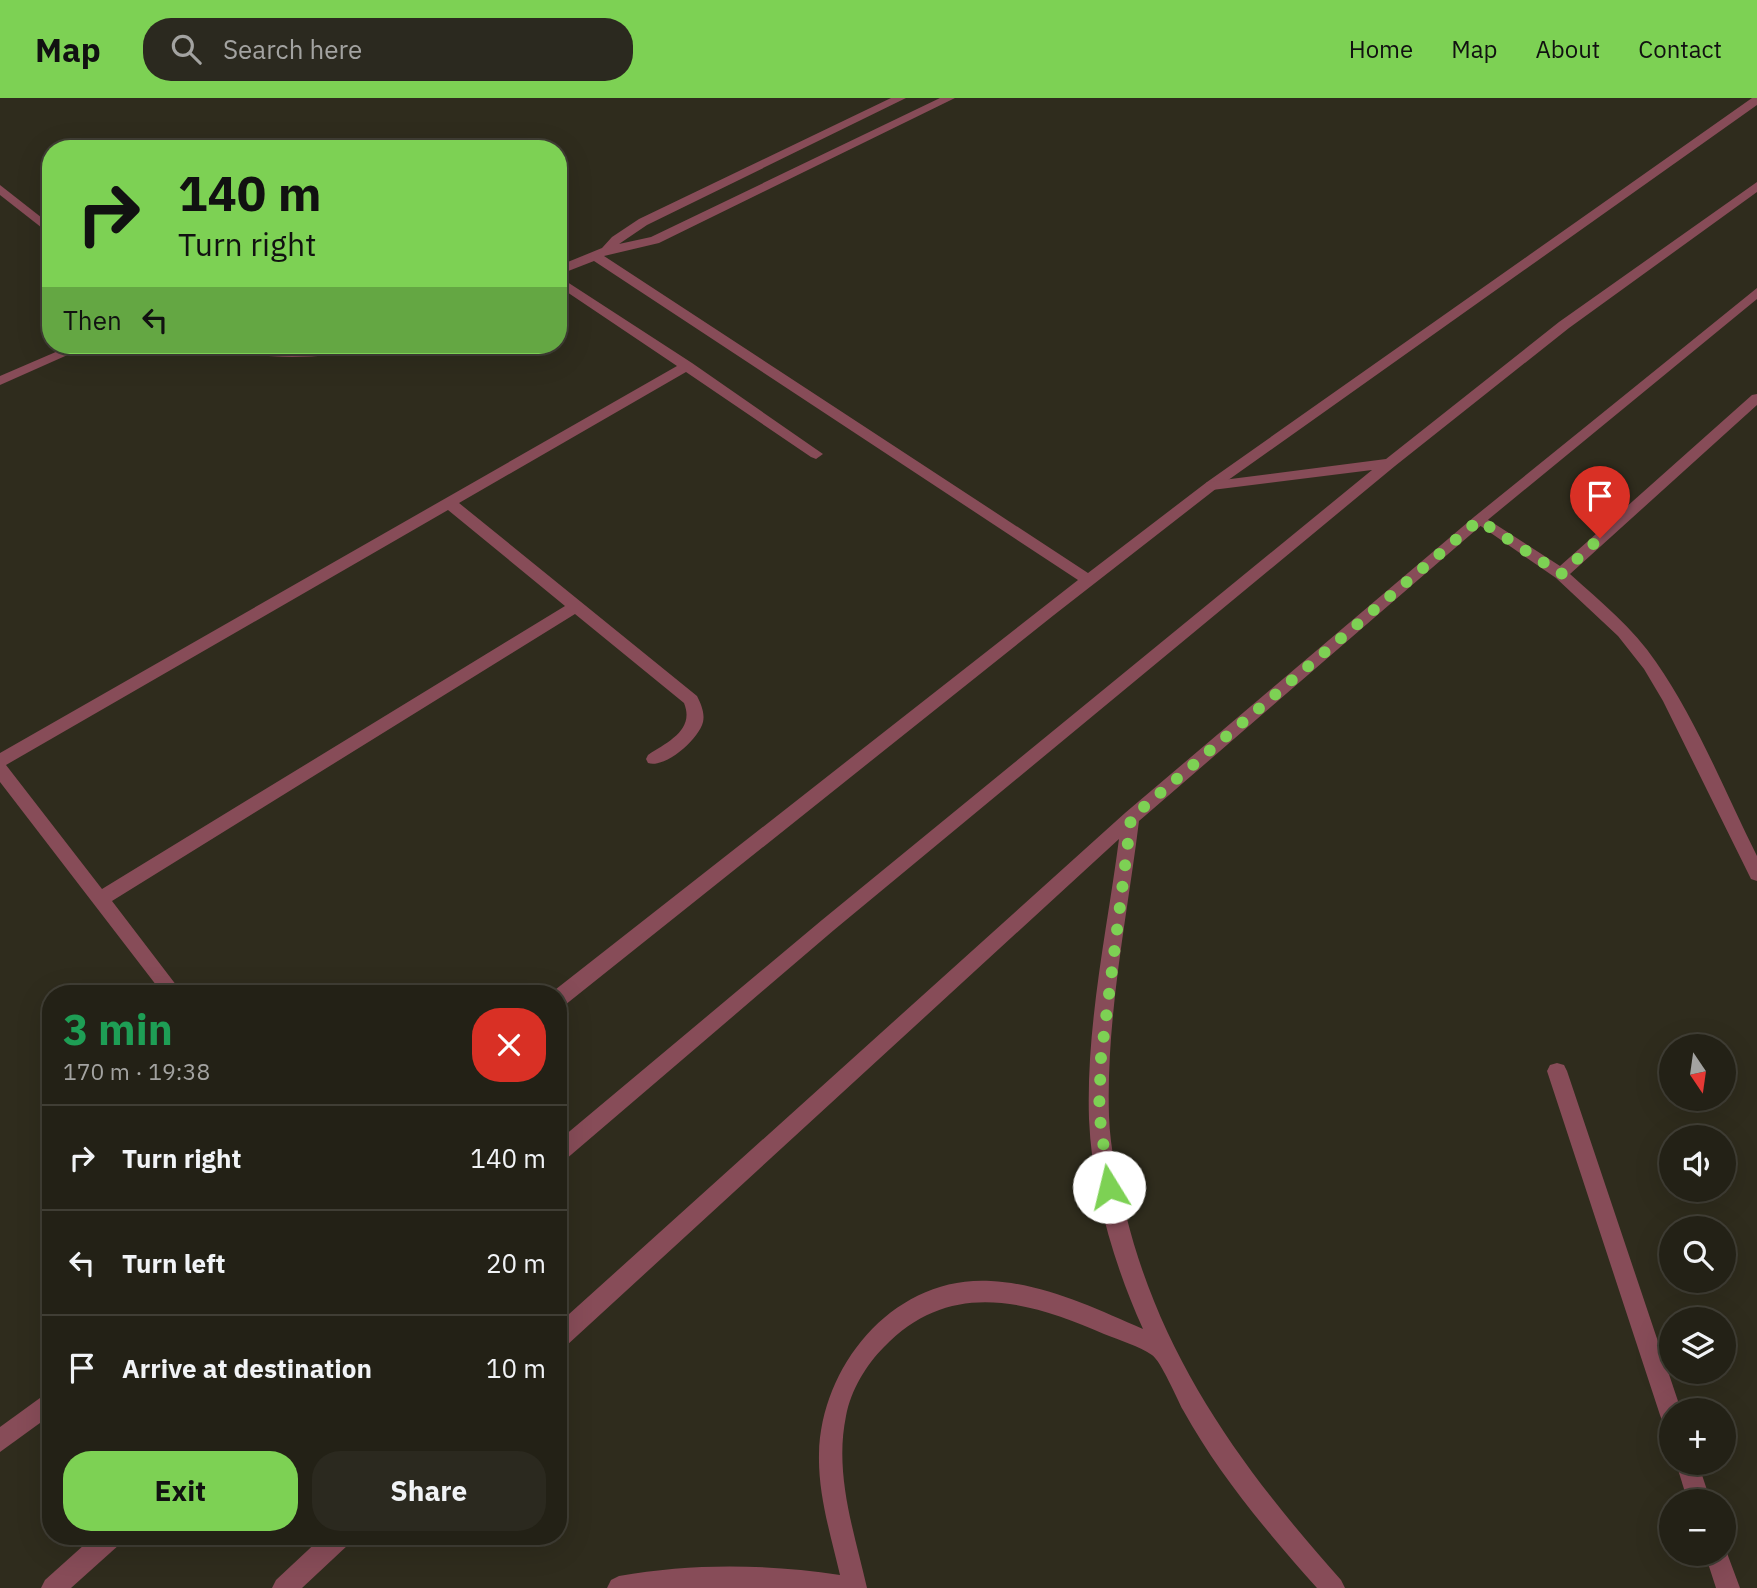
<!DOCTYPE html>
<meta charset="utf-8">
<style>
body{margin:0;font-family:"IBM Plex Sans",sans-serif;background:#2b291f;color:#f1f3f6;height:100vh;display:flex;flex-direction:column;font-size:26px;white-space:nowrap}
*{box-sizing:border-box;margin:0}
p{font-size:23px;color:#a3a3a1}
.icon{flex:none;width:38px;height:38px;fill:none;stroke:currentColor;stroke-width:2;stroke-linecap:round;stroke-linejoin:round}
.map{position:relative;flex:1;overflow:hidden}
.drawer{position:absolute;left:42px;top:887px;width:525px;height:560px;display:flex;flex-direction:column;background:#232116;border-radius:28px;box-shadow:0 7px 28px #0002,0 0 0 2px #403e35}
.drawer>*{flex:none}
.banner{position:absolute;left:42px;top:42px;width:525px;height:214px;border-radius:28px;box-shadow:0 7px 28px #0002,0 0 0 2px #403e35;background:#7dd154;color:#111;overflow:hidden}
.needle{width:46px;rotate:167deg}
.controls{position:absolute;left:1659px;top:936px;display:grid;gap:14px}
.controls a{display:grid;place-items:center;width:77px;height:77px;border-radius:50%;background:#232116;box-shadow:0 7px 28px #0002,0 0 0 2px #403e35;font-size:35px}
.pin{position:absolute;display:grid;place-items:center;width:60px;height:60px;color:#fff;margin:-72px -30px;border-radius:50% 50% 50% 0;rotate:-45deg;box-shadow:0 0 7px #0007}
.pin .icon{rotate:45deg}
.me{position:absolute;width:77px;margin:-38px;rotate:351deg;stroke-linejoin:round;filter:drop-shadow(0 0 5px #0008)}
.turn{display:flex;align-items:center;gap:24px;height:147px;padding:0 21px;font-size:32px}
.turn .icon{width:91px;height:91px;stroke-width:2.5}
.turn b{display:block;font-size:49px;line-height:60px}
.then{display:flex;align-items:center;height:66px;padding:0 21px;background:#0003;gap:14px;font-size:26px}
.round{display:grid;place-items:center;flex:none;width:74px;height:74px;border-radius:28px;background:#2b291f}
.head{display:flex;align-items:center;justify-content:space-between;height:119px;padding:0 21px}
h1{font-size:42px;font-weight:700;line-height:52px;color:#1e9e55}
.button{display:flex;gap:14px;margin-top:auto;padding:14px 21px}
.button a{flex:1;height:80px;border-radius:28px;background:#7dd154;color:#111;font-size:28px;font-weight:700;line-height:80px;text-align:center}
.button a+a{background:#2b291f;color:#f1f3f6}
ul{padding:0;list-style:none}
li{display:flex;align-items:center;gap:21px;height:105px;padding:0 21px;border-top:2px solid #403e35}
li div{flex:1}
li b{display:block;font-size:26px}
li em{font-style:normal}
header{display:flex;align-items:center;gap:42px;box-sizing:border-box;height:98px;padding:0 35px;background:#7dd154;color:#111}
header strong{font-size:33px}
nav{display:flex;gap:38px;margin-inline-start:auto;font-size:24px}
.search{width:490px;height:63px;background:#2b291f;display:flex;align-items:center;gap:18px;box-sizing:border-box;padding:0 24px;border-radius:28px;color:#a3a3a1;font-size:26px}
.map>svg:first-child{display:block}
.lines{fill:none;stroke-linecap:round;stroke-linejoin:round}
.minor{fill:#874c58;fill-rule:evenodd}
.tertiary{fill:#874c58;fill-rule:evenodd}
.route{stroke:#7dd154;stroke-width:12;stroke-dasharray:0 21.6}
</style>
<header>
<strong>Map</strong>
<div class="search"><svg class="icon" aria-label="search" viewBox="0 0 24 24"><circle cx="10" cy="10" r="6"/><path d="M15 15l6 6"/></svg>Search here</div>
<nav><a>Home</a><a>Map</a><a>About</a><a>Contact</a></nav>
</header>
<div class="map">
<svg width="1757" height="1490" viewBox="0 0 1757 1490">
<rect width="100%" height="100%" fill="#2f2c1d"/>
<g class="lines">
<g class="minor">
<path d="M891,0H906L647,127L619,146L651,139L940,0H955L659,145L604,158L1088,475L1207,384L1752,0H1757V7L1217,390L1054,517L565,907L558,909V896L551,895L1078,482L594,163L558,177V168L602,150L612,139L639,121Z"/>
<path d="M0,87L51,127V137L0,97Z"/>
<path d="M558,178L692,265L823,356L816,361L811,359L686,274L459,405L697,598C701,606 705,615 703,624C699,641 665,671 648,665L646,661L648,657C668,644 695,632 684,605L575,516L112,803L183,896H163L0,684V655L677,268L558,188ZM448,412L565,508L102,791L6,667Z"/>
<path d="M72,247H90L0,287V278Z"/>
<path d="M213,247L292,250L371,247L369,250C319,262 265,262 215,250Z"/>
<path d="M1757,296V307L1570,476C1601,504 1633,530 1656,564C1697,623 1725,694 1757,758V783L1751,781L1663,603L1644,571L1618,538L1556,480L1472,422L1479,417L1484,419L1560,468L1752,297Z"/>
<path d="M1557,965L1564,967L1567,973L1681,1312H1671V1328L1663,1325L1660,1317L1547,973L1550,967Z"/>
<path d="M51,1292V1317L0,1354V1329Z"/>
<path d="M1676,1365H1698L1711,1404H1688Z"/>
<path d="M1724,1447L1740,1490H1716L1705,1456H1724Z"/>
</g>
<g class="tertiary">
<path d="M1757,84V94L1569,230L1395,368L834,832L565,1062L558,1065V1043L822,822L1372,372L1212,392L1205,387L1207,384L1386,361L1559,224Z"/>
<path d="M1757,190V201L1484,425L1139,723C1127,820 1106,919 1109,1018C1110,1051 1118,1084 1126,1117C1162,1262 1243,1372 1341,1482L1345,1490H1317C1268,1435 1219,1377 1183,1312C1177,1301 1161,1263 1152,1257C1139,1248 1119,1242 1104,1236C1027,1202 949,1181 884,1249C866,1267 851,1292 846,1318C834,1376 854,1433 867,1490H607L611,1482L619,1478C693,1465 766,1466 840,1477C831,1438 818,1397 819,1356C821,1266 895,1177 991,1183C1045,1186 1094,1210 1143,1231C1114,1167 1092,1092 1089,1021C1086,927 1107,833 1119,741L566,1248L558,1251V1226L1125,715L1474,419Z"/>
<path d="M94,1438H123L120,1446L71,1490H41L45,1482Z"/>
<path d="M323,1438H352L349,1446L302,1490H272L276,1482Z"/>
</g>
</g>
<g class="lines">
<path class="route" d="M1109,1089L1099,1013L1101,960L1131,720L1479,422L1561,476L1600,440"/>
</g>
</svg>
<div class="controls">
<a><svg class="needle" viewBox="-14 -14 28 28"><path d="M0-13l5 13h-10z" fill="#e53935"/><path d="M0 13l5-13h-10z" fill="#a3a3a1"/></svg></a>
<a><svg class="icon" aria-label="sound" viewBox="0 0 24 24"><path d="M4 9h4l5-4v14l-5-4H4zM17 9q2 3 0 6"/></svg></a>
<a><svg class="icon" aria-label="search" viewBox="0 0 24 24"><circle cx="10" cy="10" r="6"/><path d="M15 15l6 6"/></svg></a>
<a><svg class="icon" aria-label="layers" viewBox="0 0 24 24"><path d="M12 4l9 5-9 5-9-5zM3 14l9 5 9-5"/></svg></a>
<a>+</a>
<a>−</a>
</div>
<div class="pin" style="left:1600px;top:440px;background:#d93025"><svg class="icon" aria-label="arrive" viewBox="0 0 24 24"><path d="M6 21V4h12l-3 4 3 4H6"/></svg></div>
<svg class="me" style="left:1109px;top:1089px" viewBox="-20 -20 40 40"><circle r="19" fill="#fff"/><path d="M0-13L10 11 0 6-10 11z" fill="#7dd154"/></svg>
<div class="banner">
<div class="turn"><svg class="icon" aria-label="right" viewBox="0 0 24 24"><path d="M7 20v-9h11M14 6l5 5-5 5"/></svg><div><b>140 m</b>Turn right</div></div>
<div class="then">Then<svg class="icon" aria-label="left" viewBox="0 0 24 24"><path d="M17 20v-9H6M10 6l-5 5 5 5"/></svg></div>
</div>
<section class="drawer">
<div class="head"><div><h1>3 min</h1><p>170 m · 19:38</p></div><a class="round" style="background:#d93025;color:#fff"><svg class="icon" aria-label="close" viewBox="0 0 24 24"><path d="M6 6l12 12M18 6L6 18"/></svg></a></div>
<ul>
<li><svg class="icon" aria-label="right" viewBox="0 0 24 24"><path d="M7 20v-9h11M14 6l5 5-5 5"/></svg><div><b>Turn right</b></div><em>140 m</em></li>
<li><svg class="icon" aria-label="left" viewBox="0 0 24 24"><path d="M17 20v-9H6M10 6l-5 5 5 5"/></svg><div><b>Turn left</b></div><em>20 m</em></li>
<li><svg class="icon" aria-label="arrive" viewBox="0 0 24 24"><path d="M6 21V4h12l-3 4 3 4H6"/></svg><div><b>Arrive at destination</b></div><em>10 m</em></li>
</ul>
<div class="button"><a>Exit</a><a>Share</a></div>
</section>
</div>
